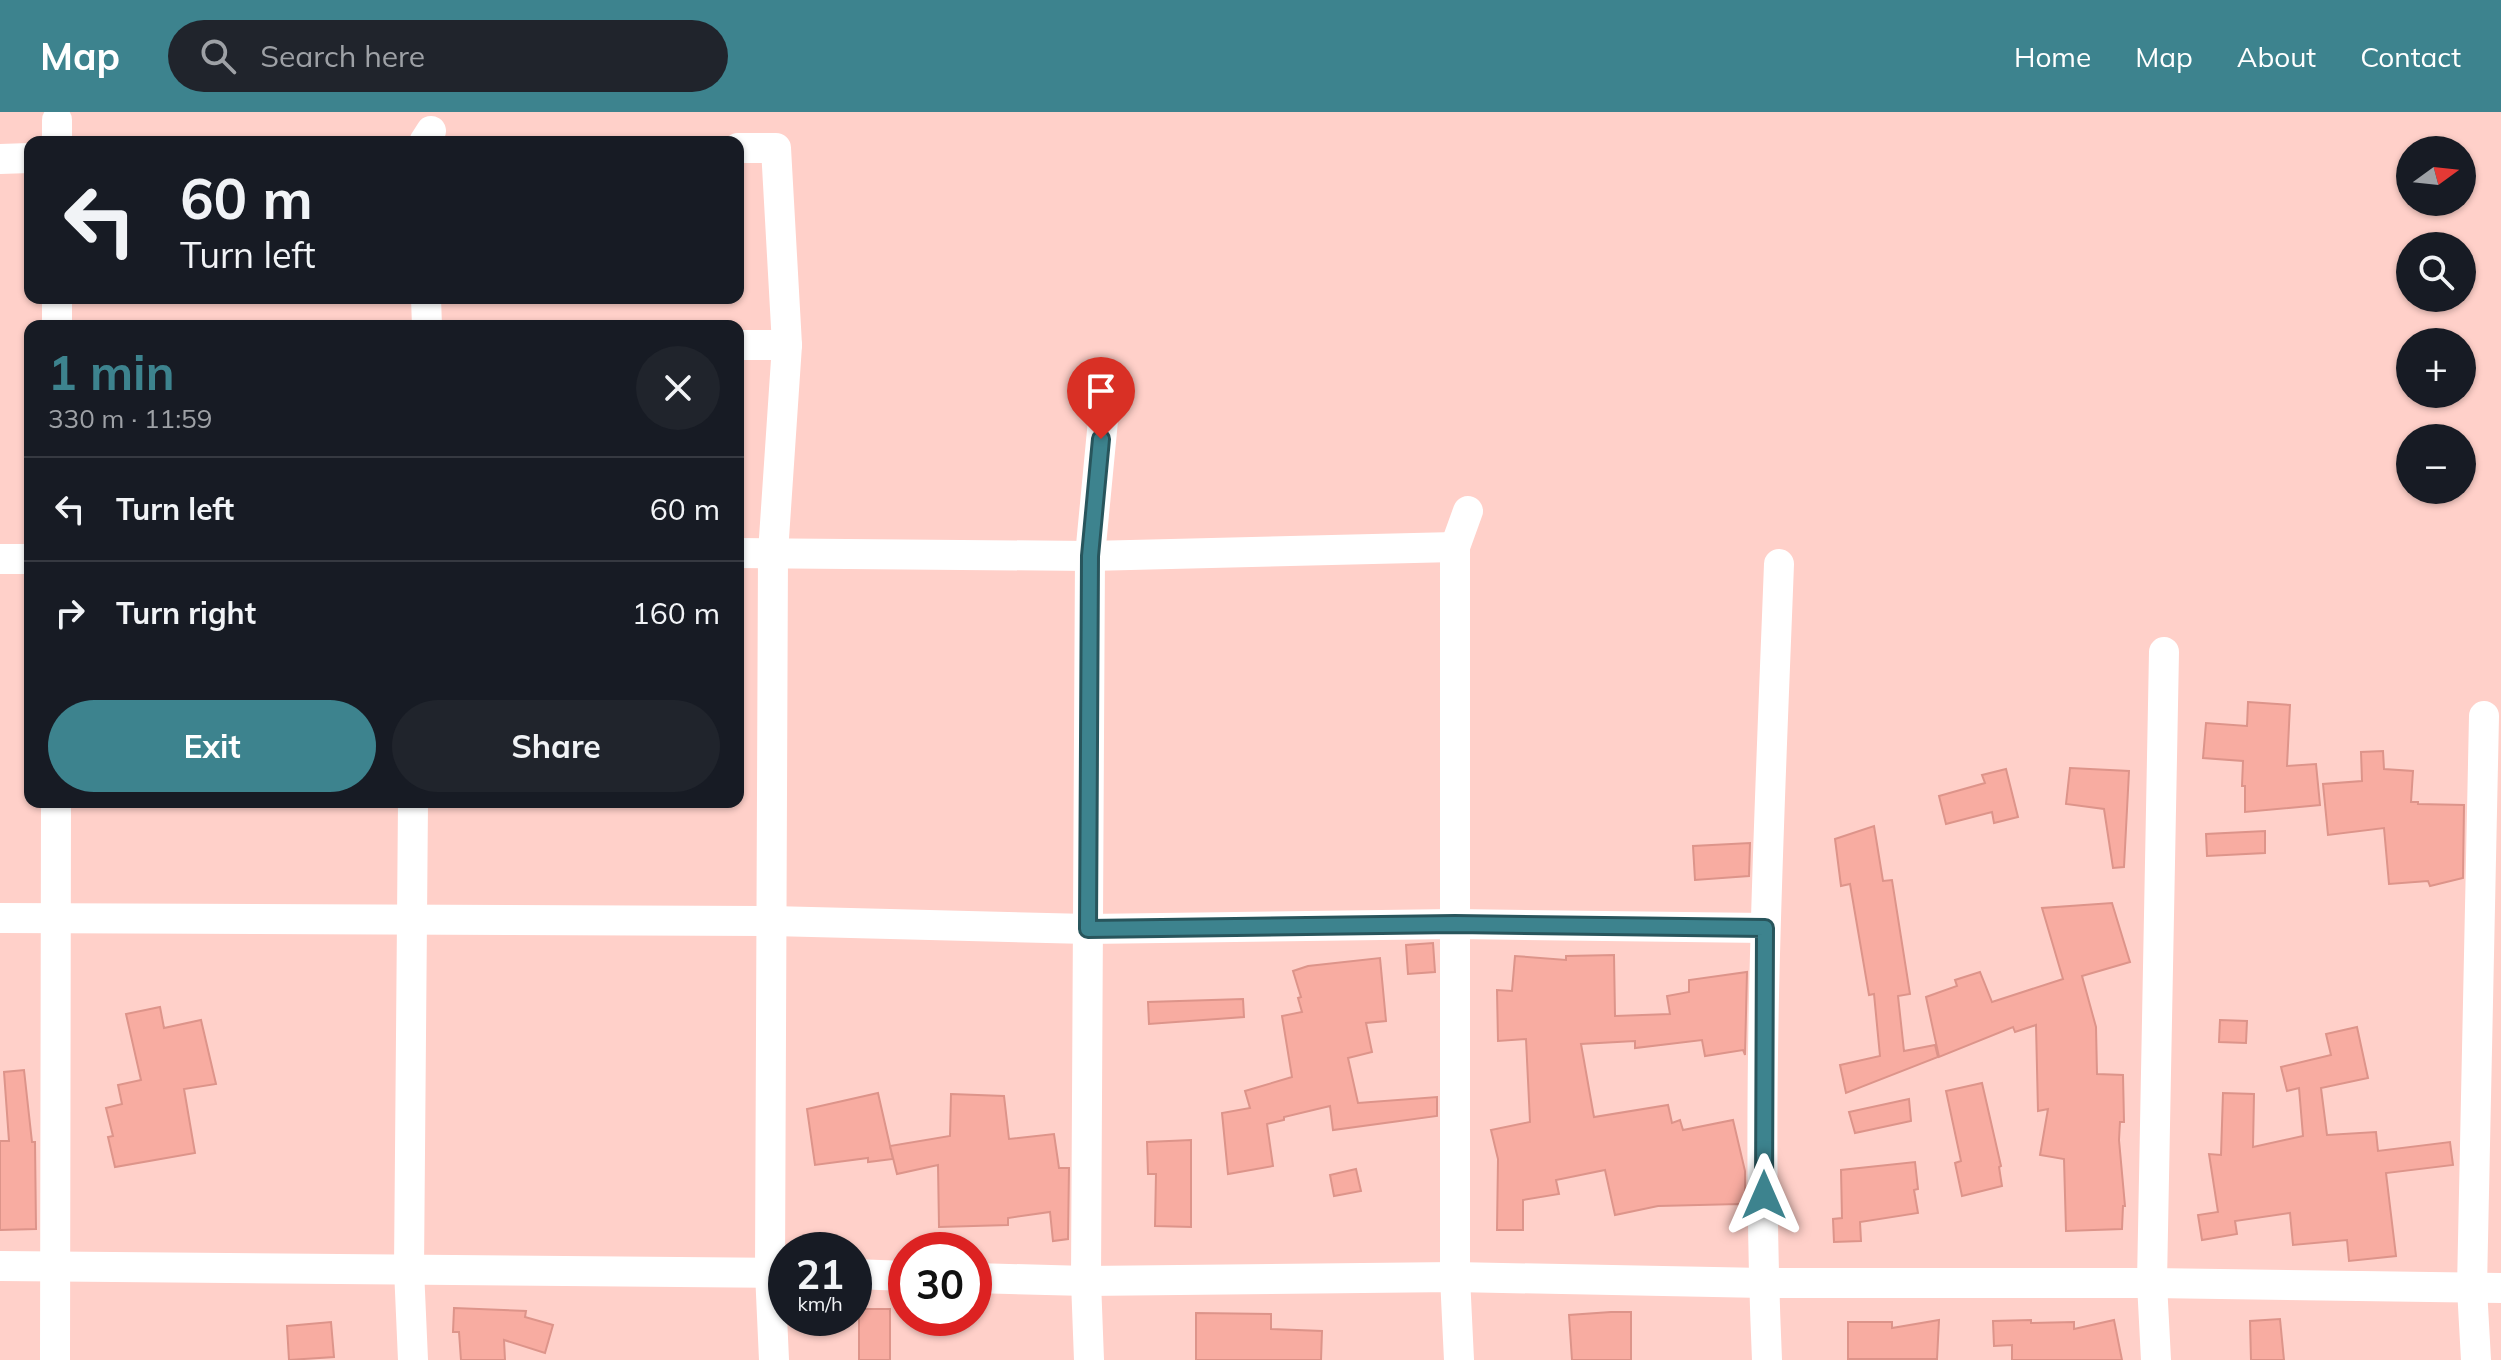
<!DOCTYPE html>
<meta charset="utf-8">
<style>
body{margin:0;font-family:Mulish,sans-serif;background:#20242c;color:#f1f3f6;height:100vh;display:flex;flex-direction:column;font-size:30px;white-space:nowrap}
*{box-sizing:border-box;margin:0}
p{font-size:26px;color:#9ea1a6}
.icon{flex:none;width:44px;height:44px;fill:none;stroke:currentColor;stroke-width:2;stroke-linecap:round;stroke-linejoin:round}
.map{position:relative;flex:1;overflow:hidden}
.panel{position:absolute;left:24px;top:208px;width:720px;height:488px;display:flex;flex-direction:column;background:#171b24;border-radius:16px;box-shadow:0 2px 6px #0004}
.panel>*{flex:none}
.banner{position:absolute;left:24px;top:24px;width:720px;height:168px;border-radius:16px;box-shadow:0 2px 6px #0004;background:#171b24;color:#f1f3f6;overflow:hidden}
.needle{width:52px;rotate:75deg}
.tools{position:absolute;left:2396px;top:24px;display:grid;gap:16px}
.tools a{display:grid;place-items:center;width:80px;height:80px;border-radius:50%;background:#171b24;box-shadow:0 2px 6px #0004;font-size:40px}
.speed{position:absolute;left:768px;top:1120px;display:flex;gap:16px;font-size:40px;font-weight:700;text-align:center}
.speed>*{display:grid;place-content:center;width:104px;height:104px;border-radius:50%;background:#171b24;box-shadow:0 2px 6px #0004;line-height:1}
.speed small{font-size:20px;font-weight:400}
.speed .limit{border:12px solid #d22;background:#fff;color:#111}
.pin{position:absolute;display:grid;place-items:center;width:68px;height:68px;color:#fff;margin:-82px -34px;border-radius:50% 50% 50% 0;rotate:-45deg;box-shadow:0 0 8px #0007}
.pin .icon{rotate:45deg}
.me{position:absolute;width:88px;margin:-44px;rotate:0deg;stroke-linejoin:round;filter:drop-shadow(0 0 6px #0008)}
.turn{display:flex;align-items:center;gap:28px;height:168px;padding:0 24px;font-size:36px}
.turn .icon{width:104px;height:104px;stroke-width:2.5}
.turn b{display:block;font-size:56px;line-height:68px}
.round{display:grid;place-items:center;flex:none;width:84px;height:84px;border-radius:42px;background:#20242c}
.head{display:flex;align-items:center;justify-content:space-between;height:136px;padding:0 24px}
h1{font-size:48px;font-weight:700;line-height:60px;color:#3d838e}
.cta{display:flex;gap:16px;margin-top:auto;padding:16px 24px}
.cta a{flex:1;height:92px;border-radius:48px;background:#3d838e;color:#fff;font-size:32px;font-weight:700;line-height:92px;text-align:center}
.cta a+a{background:#20242c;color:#f1f3f6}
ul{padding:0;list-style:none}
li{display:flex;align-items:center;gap:24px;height:104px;padding:0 24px;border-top:2px solid #363941}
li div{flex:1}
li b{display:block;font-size:30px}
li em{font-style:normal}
header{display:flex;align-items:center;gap:48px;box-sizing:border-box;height:112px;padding:0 40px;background:#3d838e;color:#fff}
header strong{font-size:38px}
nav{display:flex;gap:44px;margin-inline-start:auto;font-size:28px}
.search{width:560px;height:72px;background:#20242c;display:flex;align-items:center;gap:20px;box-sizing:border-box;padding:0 28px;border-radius:44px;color:#9ea1a6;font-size:30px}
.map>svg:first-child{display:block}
.building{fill:#f8aca1;stroke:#dd948a;stroke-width:2}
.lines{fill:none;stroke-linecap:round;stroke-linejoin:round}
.street{stroke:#fff;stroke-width:30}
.route-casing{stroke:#28555c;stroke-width:20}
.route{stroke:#3d838e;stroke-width:14}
</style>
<header>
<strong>Map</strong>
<div class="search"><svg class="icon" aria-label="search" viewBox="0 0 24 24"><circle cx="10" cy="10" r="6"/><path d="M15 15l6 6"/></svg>Search here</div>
<nav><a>Home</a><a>Map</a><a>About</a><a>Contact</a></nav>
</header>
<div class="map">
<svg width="2501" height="1248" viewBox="0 0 2501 1248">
<rect width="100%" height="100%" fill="#ffd0c9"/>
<g class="building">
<path d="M2248,590L2290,593L2287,654L2316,652L2320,693L2245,700V674H2242L2243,649L2203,646L2206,611L2247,614Z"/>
<path d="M2383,639L2384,657L2413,659L2411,690H2418V692L2464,693L2463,766L2430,774L2428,769L2389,772L2384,716L2328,723L2323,672L2362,669L2361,640Z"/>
<path d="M2070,656L2129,659L2124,755L2113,756L2104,697L2066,692Z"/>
<path d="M2006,657L2018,705L1994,711L1992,700L1946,712L1939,684L1985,671L1982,663Z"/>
<path d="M1874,714L1883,769L1892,768L1910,882L1898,884L1904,939L1935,933L1938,945L1846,981L1840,953L1880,944L1874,882L1869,883L1850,772L1841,774L1835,727Z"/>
<path d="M2265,719V741L2207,744L2206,722Z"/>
<path d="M1750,731L1749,764L1695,768L1693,734Z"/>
<path d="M2112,791L2130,850L2082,864L2096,915L2097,962L2123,963L2124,1010H2120L2119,1028L2125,1094H2123L2122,1117L2066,1119L2064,1047L2040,1043L2048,997L2038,999L2036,913L2015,920L2013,915L1939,945L1926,885L1957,874L1955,868L1980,860L1992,890L2063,867L2042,796Z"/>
<path d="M1433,831L1435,860L1408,862L1406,833Z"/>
<path d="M1614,843L1615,904L1670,902L1667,884L1689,880V868L1747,860L1745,943L1743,938L1705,944L1702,928L1635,936V929L1581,932L1594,1005L1668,993L1672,1011L1680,1008L1683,1018L1733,1008L1745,1059V1114H1740L1739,1092L1658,1094L1615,1103L1605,1058L1556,1068L1559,1082L1523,1088V1118H1497L1498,1047L1491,1018L1530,1010L1526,927L1498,929L1497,878L1512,879L1515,844L1566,848V844Z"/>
<path d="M1380,846L1386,909L1366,911L1372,940L1348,946L1358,991L1437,985V1004L1333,1018L1330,994L1284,1005V1008L1267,1012L1273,1054L1228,1062L1222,1001L1250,996L1245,979L1292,965L1282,904L1302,900L1298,886L1301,885L1293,859L1308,854Z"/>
<path d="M1243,887L1244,905L1149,912L1148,890Z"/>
<path d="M160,895L164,916L201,908L216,972L184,977L195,1041L115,1055L108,1025L113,1024L106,996L122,992L118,973L141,968L126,902Z"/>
<path d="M2220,908L2247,909L2246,931L2219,930Z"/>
<path d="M2357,915L2368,966L2321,976L2327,1023L2376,1020L2378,1039L2450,1030L2453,1053L2386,1061L2396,1144L2349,1149L2347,1128L2293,1133L2290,1101L2235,1109L2237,1122L2202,1128L2198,1103L2218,1100L2209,1042L2221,1043L2223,981L2254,982L2253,1035L2303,1024L2299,976L2287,979L2281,955L2331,943L2326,922Z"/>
<path d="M24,958L32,1030H35L36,1117L0,1118V1029H9L4,960Z"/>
<path d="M1982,971L2001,1054L1999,1055L2002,1074L1962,1084L1955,1051L1961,1049L1946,979Z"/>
<path d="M878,981L893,1047L868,1050V1046L815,1053L807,997Z"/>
<path d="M951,982L1004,984L1009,1027L1054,1022L1059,1056H1069L1068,1127L1053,1129L1050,1100L1008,1106V1113L939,1115L938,1053L897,1062L890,1034L950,1024Z"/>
<path d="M1909,987L1911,1009L1855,1021L1849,1000Z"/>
<path d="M1191,1028V1115L1155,1114L1156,1062H1148L1147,1030Z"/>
<path d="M1915,1050L1918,1077L1914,1078L1918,1101L1860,1110L1861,1129L1834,1130L1833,1107L1842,1106L1841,1058Z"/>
<path d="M1356,1057L1361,1079L1334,1084L1330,1063Z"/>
<path d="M454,1196L526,1199L525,1205L553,1213L545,1241L504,1228L505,1248H461L459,1220H453Z"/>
<rect x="859" y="1197" width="31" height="51"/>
<path d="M1611,1200H1631V1248H1572L1569,1203Z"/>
<path d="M1196,1201L1271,1202V1217L1322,1219L1321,1248H1196Z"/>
<path d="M2280,1207L2284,1248H2251L2250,1209Z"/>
<path d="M1939,1208L1937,1247H1848V1210H1892V1216Z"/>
<path d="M2031,1208V1211L2074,1210V1217L2114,1208L2122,1248H2012V1233L1994,1234L1993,1209Z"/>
<path d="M331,1210L334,1245L289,1248L287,1214Z"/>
</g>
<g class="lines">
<g class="street">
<path d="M57,30V8"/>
<path d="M424,30L431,19"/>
<path d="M738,36H776L787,233L773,441L770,1160L774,1248"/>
<path d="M0,47L30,46"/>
<path d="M426,186L427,214"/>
<path d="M57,214V186"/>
<path d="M738,233H787"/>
<path d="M738,441L1090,444L1455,435"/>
<path d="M0,447H30"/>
<path d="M413,690L409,1157L413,1248"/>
<path d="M0,806L772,809L1088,817L1455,812L1765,816"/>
<path d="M0,1154L786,1161"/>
<path d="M854,1162L906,1164"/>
<path d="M974,1166L1086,1169L1455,1165L1764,1171H2152L2501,1176"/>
<path d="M55,1248L56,690"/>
<path d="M1089,1248L1086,1169L1090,444L1104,298"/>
<path d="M1459,1248L1455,1165V435L1468,399"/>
<path d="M1767,1248C1755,983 1769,717 1779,452"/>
<path d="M2156,1248L2152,1171L2164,540"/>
<path d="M2476,1248L2472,1176L2484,604"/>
</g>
</g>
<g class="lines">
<g class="route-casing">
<path id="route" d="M1101,327L1090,444L1088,817L1455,812L1765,816L1764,1083"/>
</g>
<use href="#route" class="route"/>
</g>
</svg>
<div class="tools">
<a><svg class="needle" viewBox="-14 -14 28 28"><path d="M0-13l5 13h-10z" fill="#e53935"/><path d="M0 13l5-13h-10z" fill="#9ea1a6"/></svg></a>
<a><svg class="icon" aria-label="search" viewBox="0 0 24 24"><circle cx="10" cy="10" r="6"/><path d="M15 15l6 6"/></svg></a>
<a>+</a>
<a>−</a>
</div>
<div class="speed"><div>21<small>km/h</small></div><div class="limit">30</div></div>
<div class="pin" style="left:1101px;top:327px;background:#d93025"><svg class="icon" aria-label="arrive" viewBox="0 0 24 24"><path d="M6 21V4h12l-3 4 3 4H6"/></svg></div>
<svg class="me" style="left:1764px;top:1083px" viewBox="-20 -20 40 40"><path d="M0-17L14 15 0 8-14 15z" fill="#3d838e" stroke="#fff" stroke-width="4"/></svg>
<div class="banner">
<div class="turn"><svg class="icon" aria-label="left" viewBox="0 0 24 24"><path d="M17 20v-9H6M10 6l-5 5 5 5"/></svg><div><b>60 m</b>Turn left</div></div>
</div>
<section class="panel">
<div class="head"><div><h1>1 min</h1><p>330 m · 11:59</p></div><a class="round"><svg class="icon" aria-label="close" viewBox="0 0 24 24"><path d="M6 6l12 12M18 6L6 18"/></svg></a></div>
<ul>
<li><svg class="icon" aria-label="left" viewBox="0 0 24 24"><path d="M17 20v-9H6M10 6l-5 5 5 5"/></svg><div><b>Turn left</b></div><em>60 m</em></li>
<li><svg class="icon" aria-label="right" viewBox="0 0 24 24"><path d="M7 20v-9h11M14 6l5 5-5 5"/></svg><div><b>Turn right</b></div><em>160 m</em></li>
</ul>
<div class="cta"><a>Exit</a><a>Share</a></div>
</section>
</div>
